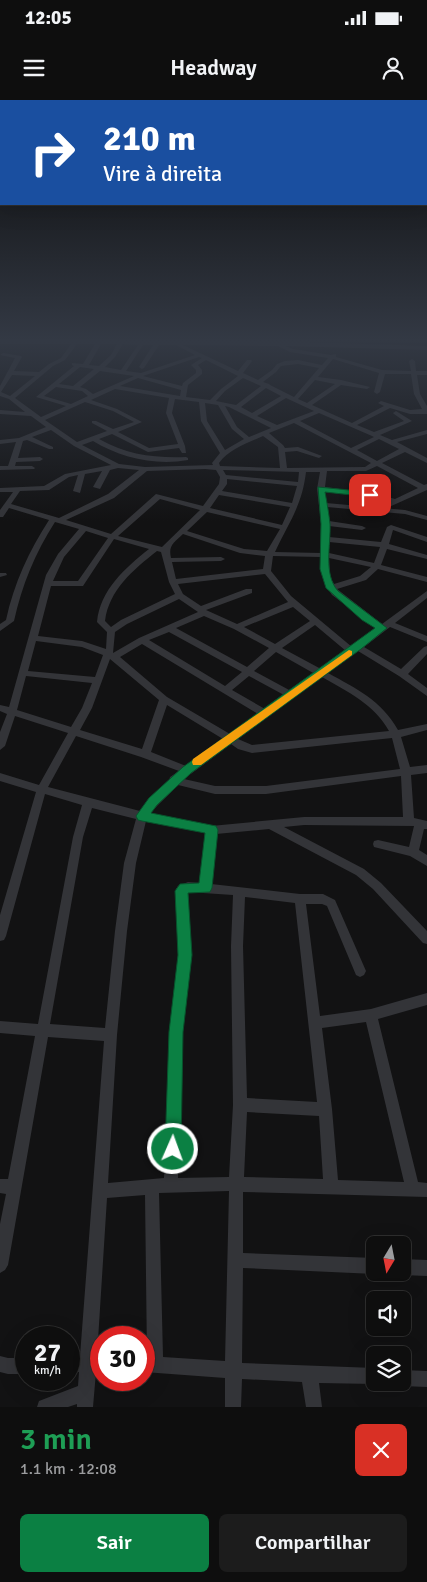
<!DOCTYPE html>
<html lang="pt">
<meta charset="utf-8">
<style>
body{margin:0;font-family:Signika,sans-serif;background:#1c1c1c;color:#f1f3f6;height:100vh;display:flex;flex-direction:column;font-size:19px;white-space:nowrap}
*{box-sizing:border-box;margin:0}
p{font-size:16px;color:#9b9c9e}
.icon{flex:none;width:28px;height:28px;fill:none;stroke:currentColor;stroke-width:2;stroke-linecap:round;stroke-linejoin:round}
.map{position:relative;height:1307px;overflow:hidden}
.drawer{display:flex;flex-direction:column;background:#0e0e0e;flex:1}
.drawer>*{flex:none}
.hud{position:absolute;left:0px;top:0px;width:428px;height:105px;box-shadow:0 5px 20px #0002,0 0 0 1px #2e2e2e;background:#1a4fa0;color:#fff;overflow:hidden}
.needle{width:32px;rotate:190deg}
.tools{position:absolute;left:366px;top:1136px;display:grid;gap:10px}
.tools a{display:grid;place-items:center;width:45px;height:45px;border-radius:8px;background:#0e0e0e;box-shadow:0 5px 20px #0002,0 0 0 1px #2e2e2e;font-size:25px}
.speed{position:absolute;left:15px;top:1226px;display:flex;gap:10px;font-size:25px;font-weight:700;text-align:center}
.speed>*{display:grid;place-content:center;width:65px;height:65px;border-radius:50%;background:#0e0e0e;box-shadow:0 5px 20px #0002,0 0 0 1px #2e2e2e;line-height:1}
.speed small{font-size:12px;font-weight:400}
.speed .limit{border:8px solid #d22;background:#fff;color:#111}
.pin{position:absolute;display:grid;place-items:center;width:42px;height:42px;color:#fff;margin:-21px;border-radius:10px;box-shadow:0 2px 8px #0006}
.me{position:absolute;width:55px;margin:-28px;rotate:2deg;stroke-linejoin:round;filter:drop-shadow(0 0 4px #0008)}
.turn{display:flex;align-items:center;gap:18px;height:105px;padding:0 20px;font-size:22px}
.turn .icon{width:65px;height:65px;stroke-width:2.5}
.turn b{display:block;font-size:35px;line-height:42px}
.round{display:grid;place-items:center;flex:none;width:52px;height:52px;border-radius:8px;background:#1c1c1c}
.overview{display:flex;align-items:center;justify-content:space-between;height:85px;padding:0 20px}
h1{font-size:30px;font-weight:600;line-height:38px;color:#1e9e55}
.action{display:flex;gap:10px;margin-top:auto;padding:10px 20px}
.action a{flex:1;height:58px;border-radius:8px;background:#0b8043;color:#fff;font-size:20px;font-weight:600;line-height:58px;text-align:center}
.action a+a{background:#1c1c1c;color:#f1f3f6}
.status{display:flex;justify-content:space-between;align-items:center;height:35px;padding:0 25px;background:#0e0e0e;direction:ltr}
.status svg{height:14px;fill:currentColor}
header{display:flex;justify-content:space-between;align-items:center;height:65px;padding:0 20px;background:#0e0e0e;font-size:22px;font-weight:600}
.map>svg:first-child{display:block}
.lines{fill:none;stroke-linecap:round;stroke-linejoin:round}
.minor{fill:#333438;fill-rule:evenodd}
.route{fill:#0b8043;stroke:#07532c}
.slow{fill:#f59e0b}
</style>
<div class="status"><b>12:05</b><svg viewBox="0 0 49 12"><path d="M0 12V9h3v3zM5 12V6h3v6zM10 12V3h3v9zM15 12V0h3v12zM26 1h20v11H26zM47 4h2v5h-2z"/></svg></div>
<header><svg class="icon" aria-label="menu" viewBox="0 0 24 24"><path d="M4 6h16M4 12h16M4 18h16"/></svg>Headway<svg class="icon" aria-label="person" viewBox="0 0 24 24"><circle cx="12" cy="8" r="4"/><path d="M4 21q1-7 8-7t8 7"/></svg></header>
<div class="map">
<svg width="427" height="1307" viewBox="0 0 427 1307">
<rect width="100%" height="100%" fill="#121213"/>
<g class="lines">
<g class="minor">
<path d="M0,240L305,242L427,246V250L285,246L293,249L331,255L336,254V257L382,270L411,271L409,261L412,259L415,261L416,271H427V275H417L420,294L427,306V314H410L390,308L357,325L374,332L404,321L394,314L393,313L396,311L412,321L380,335L392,340L427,330V334L397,342L427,358V363L405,352L382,363L424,385L427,384V390L389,407L385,405L389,402L377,398L325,392L326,403L405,410L427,416V420L405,414L327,407L329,421L362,426L366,428L362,430L329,426V437L381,442L387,427L391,425L427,437V442L393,430L389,444L427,455V459L387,449L381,465L427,477V482L378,469L366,480L337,489L382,524L427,491V498L395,523L427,536V542L390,527L364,547L401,569L424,547L427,546V554L408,574L427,588V596L399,576L358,551L328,573C357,589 381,600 398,630L427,624V630L401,637L410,667L427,665V673L411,675L414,718L427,721V729H424L419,750L427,755V766L410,756L374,747L373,744L374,741L378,740L409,747L414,726L304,725L284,727L364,769L381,783L427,831V844L423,843L373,789L356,775L269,729L216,734L211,784L300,794H323L335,800L366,871L364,875L360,877L356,875L327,806L322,804H306L320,916L371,909L427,893V905L378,919L418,1082L427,1083V1097L243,1092V1153L375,1158V1172H378L375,1174L243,1168L242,1263L375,1268V1282H379L375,1284L319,1283L322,1307H306L302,1282L242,1279L241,1307H225V1278L144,1272V1256H147L145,1095L107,1098L97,1256H101V1272H96L93,1307H77V1304L68,1307H37L39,1301L78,1286L79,1272H69V1256H80L104,941L48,937L8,1165L5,1170L0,1173V1124L6,1094L0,1093V1079H8L35,936L0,933V921L38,924L73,737L82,705L45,694L6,836L4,840L0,841V815L36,692L0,681V673L39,685L68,633L15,616L5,646L0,650V632L7,614L0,611V605L9,607L46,475L58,454L79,429L55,422C35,453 22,485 14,521L0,531V524L6,520C14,483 29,451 49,420L9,408L3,417H0V410L13,392H0V388L44,386L65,374L111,365L74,346L51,330L32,337L53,347V349H49L27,340L23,341L18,358L40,357L43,359L40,361L16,362L15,366H32L35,368L34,369L0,370V366H8L16,342L0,344V340L19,338L46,327L31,316L0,314V310L25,312L9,299L0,296V286L15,258L0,255L3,253L21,256L22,257L14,271L39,272L49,264L61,258L71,244H0ZM77,244H95L83,264L72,263V265L74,266L36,297L66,306L41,317L15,298L53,266L65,260ZM101,244H117L111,255L99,266L89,265ZM123,244L138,245L121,270L105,267L115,257ZM143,245H153L139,267L142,269L144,268L159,245H176L195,255L141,273L126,271ZM183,245L278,246L290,252L328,258L322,265L298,260L285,261L277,264L272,270L258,280L243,273L252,261L251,260H247L238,271ZM199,257L202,258L191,265L196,270V273L183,283L182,286L143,276ZM333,259L379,273L374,292L377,294L380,292L385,274H411L414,294L422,309L410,310L381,301L378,303L384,306L352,323L312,305L341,285L367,289L370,287L341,280L318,277ZM206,260L238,276L221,289L210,300L186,297L188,285L202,274V270L198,265ZM298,264L319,268L294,297L270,285L269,284L263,282L276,272L281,266ZM80,267L94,269L73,286L59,284ZM100,271L134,276L93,294L86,289L80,287ZM12,275L35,276L10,296L1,292ZM138,278L181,290L180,296L120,286ZM243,278L261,286L236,305L216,301L225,291ZM315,280L335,284L307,303L298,299ZM56,287L82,291L88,296L71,304L44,296ZM266,288L281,296L252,313L241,307ZM115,289L169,298L166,313L178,344L149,348L118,332L142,322L117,309L91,300ZM286,298L314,311L277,325L257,316ZM175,299L199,302L201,321L220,353L212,363L213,365L145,367L119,364L82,345L93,341C121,358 156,366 188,360V358L186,357C154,358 127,355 99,339L112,334L148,352L179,348L182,353H186L185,346L172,313ZM85,302L113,311L134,322L113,329L96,321H92V323L107,331L77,342L45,320ZM205,303L218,305L232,329L244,339L225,350L207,321ZM225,306L229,307L271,328L249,337L237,327ZM319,313L372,336L374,337L351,348L300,321ZM294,323L371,363L365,367L287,368L285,352L297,351L319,358L322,356L298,347L285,348L283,345L269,333ZM263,336L278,347L280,368L220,366L219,363C229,349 248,343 263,336ZM379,339L399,349L377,361L357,350ZM377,366L418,388L395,399L378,394L325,387L327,371H366ZM118,368L139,370L108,394L59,418L11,404L20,391L49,390L69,377L78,375L73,391L80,393L85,374L102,371L93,387L100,389L110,370ZM205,369L216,370L220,377L219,384L203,406L156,394L111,434L66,420L114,398L147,371ZM223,370L299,372L298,382L226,375ZM306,372H320L317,389L321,423V453L275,452C289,422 302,406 306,372ZM227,379L297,386L292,403L222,391L227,384ZM219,395L290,407L282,425L210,408ZM160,399L200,410L162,447L118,436ZM207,412L280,429L267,451L244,449L187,431ZM86,431L108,438L78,481H53L64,457ZM183,434L240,453L265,456L263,469L176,479L172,462L221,461L225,459L221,457L171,458C168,445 174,443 183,434ZM114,439L149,449C125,468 100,490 97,522L107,532L106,549L82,541L38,536L51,486H83ZM329,442L380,447L374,463L329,453ZM157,451L161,452L169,482L175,494L121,520L111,527L105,521C109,490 133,470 157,451ZM273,456L321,457C321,475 324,481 332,495L377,528L352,547L291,496L271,471ZM329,458L371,467L360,476L334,484L330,477ZM265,474L288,502L237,524L206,510L252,493V489H246L201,506L183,494L178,484ZM179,499L198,512L139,538L113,553L115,532L127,524ZM293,507L310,521L275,544L244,527ZM204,516L234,529L269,548L247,567L176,528ZM315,525L346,551L321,569L282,548ZM169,532L242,572L225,586L149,540ZM36,541L82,547L103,555L95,577L28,571ZM142,544L258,614L230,634L167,597L120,557ZM276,552L315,574L291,591L254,571ZM110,559L159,600L142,649L80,630L92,608ZM26,576L92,583L82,608L71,627L17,610ZM249,576L284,595L265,609L232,590ZM322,577C348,592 374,604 389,631L252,645L238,639ZM167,605L223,639L186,666L151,652ZM76,636L141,657L179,671L170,677L169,681L149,699L140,711L48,687ZM392,638L400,669L266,686H215L184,679L231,644L238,649L252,653ZM401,676L403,717H304L211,726L150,713L178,685L215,694H266ZM92,708L136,719L124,763L115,831L105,928L50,924L83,737ZM146,721L205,733L200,783L188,782L178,786L176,789L179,855L170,932L164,1078L108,1083L117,935L127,831L136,763ZM188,792L233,795L231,846L233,1005L229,1077L178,1078L182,932L191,855ZM245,797L295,803L317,1002L247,998L243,846ZM366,922L404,1082L338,1080L332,1009L322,928ZM247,1012L319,1016L323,1079L244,1077ZM229,1091L225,1261L163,1257L159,1093Z"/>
<path d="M0,473H6L7,475L0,477Z"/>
<path d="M402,1159L427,1160V1176L402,1175L397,1172H402Z"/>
<path d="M0,1256L8,1258H26V1274H8L0,1272Z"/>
<path d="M402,1270L427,1271V1287L402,1286L396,1284V1282H402Z"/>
</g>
</g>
<linearGradient id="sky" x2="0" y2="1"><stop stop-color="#0a0a0a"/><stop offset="0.57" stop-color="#333944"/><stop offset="1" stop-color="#333944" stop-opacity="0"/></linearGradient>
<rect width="427" height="421" fill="url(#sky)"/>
<path class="route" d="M318,387L370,392L375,395L370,397L325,392C327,403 329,414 330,424C331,445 323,474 338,491L387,528L361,549L191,673L157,705L151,713L216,726L218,730L212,788L210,792L188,793L192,855L183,932L181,1049L179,1054L173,1057L167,1054L165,1049L169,932L178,855L175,791L180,784L199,783L205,733L142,721L138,720L136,716L149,698L183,667L375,528L362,520L326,488L320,469L321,424Z"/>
<path class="slow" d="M349,550L352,551V555L201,665H193L192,662L193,659Z"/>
</svg>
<div class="tools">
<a><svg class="needle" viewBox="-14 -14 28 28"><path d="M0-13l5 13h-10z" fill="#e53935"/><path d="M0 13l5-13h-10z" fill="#9b9c9e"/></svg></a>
<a><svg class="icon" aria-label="sound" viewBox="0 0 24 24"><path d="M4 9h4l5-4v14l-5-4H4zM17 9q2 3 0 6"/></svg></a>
<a><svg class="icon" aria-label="layers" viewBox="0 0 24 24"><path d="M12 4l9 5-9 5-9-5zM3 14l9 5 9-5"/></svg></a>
</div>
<div class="speed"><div>27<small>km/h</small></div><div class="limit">30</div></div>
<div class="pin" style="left:370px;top:395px;background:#d93025"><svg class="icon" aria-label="arrive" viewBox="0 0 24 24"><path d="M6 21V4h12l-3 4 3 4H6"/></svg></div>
<svg class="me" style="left:173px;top:1049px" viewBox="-20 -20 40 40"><circle r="17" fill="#0b8043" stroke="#fff" stroke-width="3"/><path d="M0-11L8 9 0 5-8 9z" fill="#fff"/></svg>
<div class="hud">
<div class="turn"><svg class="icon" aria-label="right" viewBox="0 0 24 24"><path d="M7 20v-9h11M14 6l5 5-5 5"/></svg><div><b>210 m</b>Vire à direita</div></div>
</div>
</div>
<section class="drawer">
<div class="overview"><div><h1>3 min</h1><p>1.1 km · 12:08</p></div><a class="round" style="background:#d93025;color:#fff"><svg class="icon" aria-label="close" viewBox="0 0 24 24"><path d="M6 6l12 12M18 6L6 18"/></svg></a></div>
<div class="action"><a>Sair</a><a>Compartilhar</a></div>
</section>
